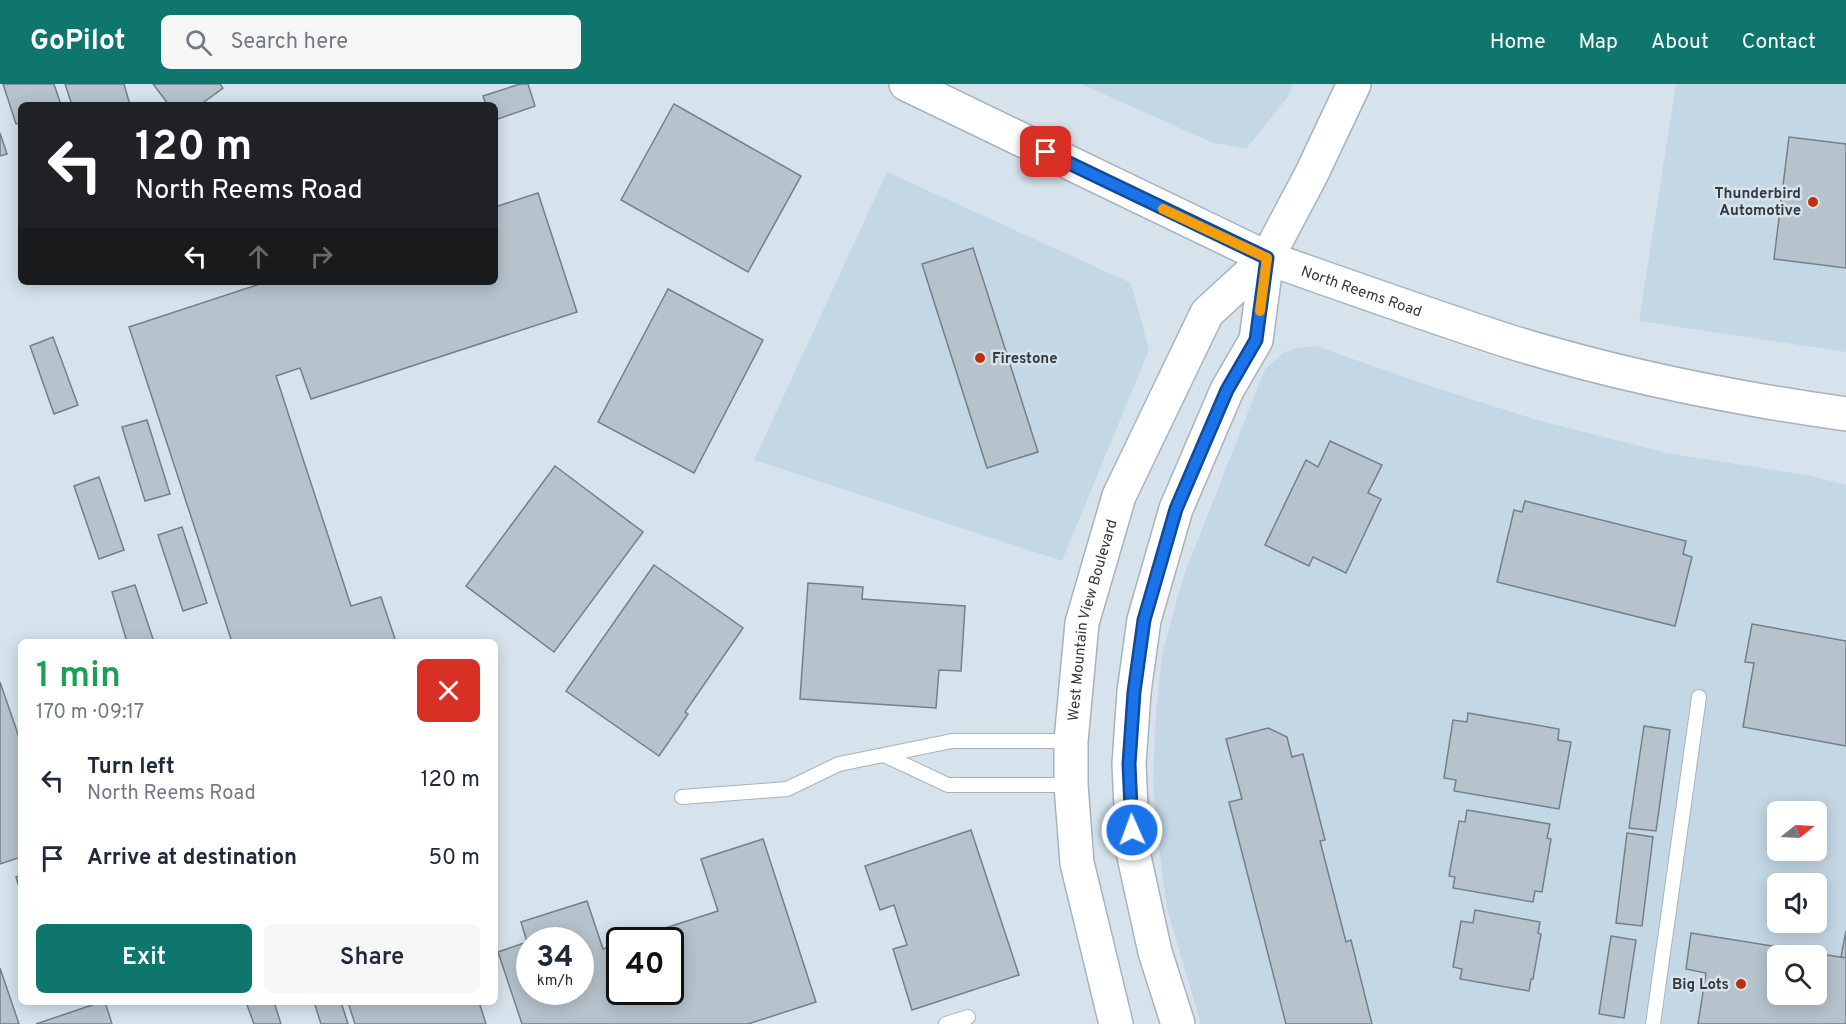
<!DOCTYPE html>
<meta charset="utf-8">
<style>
body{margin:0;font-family:Overpass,sans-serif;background:#f6f6f7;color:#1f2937;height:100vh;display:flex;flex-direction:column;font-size:22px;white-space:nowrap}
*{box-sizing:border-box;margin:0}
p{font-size:20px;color:#747a83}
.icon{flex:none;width:33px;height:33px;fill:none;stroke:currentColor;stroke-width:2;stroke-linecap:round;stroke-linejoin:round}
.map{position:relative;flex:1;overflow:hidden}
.side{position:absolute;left:18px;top:555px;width:480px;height:366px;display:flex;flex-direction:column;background:#fff;border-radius:9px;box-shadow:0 3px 15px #0003}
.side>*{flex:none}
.guide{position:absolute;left:18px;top:18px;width:480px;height:183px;border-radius:9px;box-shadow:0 3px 15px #0003;background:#202124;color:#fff;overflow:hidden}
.needle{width:39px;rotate:72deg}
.fabs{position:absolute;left:1767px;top:717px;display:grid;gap:12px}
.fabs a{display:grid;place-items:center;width:60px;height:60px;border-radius:9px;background:#fff;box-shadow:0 3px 15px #0003;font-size:30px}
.speed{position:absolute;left:516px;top:843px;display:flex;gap:12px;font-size:30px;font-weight:700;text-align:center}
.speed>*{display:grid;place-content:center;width:78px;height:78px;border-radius:50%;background:#fff;box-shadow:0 3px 15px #0003;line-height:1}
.speed small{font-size:15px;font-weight:400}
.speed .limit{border:3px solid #111;border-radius:9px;background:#fff;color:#111}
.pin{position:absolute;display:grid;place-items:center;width:51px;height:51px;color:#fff;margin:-26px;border-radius:12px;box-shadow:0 3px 9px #0006}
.me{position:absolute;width:66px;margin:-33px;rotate:358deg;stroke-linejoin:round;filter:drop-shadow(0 0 4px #0008)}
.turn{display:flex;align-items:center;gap:21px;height:126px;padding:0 18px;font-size:27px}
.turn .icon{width:78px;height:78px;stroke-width:2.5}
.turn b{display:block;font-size:42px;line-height:51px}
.lanes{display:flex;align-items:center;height:57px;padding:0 18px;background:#0003;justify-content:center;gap:30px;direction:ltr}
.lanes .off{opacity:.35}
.round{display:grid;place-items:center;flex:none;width:63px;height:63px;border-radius:9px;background:#f6f6f7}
.head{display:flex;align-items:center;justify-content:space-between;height:102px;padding:0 18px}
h1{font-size:36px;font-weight:600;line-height:45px;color:#1e9e55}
.action{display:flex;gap:12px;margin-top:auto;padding:12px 18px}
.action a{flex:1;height:69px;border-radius:9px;background:#0f766e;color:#fff;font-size:24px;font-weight:600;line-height:69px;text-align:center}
.action a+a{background:#f6f6f7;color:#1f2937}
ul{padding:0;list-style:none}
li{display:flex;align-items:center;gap:18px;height:78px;padding:0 18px}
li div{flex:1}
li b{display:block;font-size:22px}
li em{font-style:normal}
header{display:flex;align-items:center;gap:36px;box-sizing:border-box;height:84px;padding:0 30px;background:#0f766e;color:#fff}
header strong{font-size:28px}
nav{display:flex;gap:33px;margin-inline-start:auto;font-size:21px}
.search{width:420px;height:54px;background:#f6f6f7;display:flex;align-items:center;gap:15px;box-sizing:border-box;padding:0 21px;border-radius:9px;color:#747a83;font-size:22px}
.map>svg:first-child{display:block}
.built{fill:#c4d7e5;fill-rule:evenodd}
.building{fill:#b6c3cd;stroke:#748089;stroke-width:1.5;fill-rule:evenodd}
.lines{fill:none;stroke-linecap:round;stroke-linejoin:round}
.service-casing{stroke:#a6b3bc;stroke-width:16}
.tertiary-casing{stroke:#a6b3bc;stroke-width:36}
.secondary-casing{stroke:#a6b3bc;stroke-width:36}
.service{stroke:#fff;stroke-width:14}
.tertiary{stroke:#fff;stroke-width:33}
.secondary{stroke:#fff;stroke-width:33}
.route-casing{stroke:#114b97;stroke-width:15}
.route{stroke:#1a73e8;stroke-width:10}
.slow{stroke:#f59e0b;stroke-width:10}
.poi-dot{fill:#bc3208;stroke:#d6e3ed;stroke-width:2}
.labels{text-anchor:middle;stroke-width:5;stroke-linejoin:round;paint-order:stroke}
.poi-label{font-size:15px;font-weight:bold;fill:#34393d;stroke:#d6e3ed;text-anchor:end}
.street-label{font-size:15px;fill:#34393d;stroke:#d6e3ed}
</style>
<header>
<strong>GoPilot</strong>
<div class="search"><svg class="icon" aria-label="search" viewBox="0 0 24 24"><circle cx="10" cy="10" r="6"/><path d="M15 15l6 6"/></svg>Search here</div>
<nav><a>Home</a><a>Map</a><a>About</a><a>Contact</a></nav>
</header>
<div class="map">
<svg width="1846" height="940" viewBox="0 0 1846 940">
<rect width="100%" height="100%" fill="#d6e3ed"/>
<g class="built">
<path d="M1081,0H1294L1287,14L1246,65L1211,58Z"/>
<path d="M1676,0H1846V268L1639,237Z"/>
<path d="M887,88L1131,199L1149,266L1062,477L754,376Z"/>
<path d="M1316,262L1427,301L1537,336L1667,369L1811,392L1846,401V940H1201L1167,825L1158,756L1153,698L1156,626L1162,570L1184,491L1265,285L1283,269L1297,264ZM1778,728H1816V766H1778ZM1778,800H1816V838H1778ZM1778,872H1816V910H1778Z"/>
</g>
<g class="building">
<path d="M3,0H54L61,21H21V39L16,40Z"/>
<path d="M65,0H124L130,21H72Z"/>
<path d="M153,0H220L223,4L200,21H169Z"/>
<path d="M520,0H528L535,22L495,36V21H486L483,12Z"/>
<path d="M674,20L801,92L748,188L621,116Z"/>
<path d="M0,49L7,70L0,72Z"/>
<path d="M1789,53L1846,60V184L1774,175Z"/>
<path d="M538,109L577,228L311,315L300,284L276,292L351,522L381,513L396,558H232L129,243L266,198H495V123Z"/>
<path d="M973,164L1038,368L987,384L922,180Z"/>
<path d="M668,205L763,256L694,389L598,338Z"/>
<path d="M53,253L78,321L54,330L30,262Z"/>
<path d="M147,336L170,410L145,417L122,343Z"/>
<path d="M1330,357L1382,381L1368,409L1381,415L1346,489L1313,473L1309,482L1265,461L1306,376L1318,383Z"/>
<path d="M555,382L643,448L554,568L466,502Z"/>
<path d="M99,393L124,466L99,475L74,402Z"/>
<path d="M1525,417L1686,457L1683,470L1692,473L1675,542L1497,498L1514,426L1522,428Z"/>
<path d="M182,443L207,519L183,527L158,451Z"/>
<path d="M654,481L743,544L685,628L688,630L659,672L566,607Z"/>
<path d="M808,499L863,503L862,515L965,522L961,587L939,586L936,624L800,615Z"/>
<path d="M135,501L154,558H127L112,508Z"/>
<path d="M1752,540L1846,557V662L1743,643L1754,579L1745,578Z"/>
<path d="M0,598L21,659V773L0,780Z"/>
<path d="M1468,629L1559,645L1558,656L1571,658L1559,725L1454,707L1456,696L1444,694L1453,636L1467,638Z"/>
<path d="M1644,642L1670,646L1656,747L1629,744Z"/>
<path d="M1268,644L1287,653L1292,673L1303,670L1325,756L1320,757L1346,858L1351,856L1372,940H1286L1229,718L1242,715L1226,655Z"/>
<path d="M1467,726L1550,740L1547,754L1551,755L1542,808L1535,807L1533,818L1453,804L1455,793L1449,792L1459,737L1465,738Z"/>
<path d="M971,746L1019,891L912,926L893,865L907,861L894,821L880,826L865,782Z"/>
<path d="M1627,749L1653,753L1642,842L1616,839Z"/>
<path d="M763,755L816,918L748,940H522L498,868L527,858L521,838L587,817L603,865L620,859V908H670V856H628L718,827L701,775ZM530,856H580V908H530Z"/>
<path d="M21,791V810L16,793Z"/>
<path d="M1475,826L1540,838L1538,849L1541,850L1533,895H1531L1529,907L1460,895L1462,885L1453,883L1461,837L1473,839Z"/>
<path d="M1846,847V874L1841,873Z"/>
<path d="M1691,849L1846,874V940H1698L1706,889L1686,885ZM1778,872H1816V910H1778Z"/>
<path d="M1611,852L1636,856L1624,934L1599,930Z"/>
<path d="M0,884L19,940H0Z"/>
<path d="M101,918H105L112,940H36Z"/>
<path d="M246,918H274L281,940H254Z"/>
<path d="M314,918H341L348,940H321Z"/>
<path d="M348,918H479L486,940H355Z"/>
</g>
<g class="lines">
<g class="service-casing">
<g id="service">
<path d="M886,672L948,701H1071"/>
<path d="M682,713L787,705L839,680L952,657H1071"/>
<path d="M946,940L968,933"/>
<path d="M1653,940L1699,613"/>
</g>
</g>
<g class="tertiary-casing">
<g id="tertiary">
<path id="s1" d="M1116,940L1077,779L1071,701V657L1082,539L1119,412L1207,229L1267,174L1311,91L1354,0"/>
<path d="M1178,940L1155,868L1133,768L1129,680L1134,608L1144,536L1176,425L1227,306L1256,256L1267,174"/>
</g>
</g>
<g class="secondary-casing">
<g id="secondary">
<path id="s2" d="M906,0L1267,174C1347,202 1428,231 1508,257C1618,291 1732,314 1846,330"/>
</g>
</g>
<use href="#service" class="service"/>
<use href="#tertiary" class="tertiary"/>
<use href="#secondary" class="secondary"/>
</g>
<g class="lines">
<g class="route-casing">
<path id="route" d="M1046,68L1267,174L1256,256L1227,306L1176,425L1144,536L1134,608L1129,680L1132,746"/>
</g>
<use href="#route" class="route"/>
<path class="slow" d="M1163,125L1267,174L1260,227"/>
</g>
<g class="poi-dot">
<circle cx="1813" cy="118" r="6"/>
<circle cx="980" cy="274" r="6"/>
<circle cx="1741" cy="900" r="6"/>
</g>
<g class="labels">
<g class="poi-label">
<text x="1801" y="114">Thunderbird<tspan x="1801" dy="17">Automotive</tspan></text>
<text x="992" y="279" text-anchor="start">Firestone</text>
<text x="1729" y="905">Big Lots</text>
</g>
<g class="street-label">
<text dy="5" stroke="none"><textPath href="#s2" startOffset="501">North Reems Road</textPath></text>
<text dy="5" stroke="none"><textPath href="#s1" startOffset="411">West Mountain View Boulevard</textPath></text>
</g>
</g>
</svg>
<div class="fabs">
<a><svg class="needle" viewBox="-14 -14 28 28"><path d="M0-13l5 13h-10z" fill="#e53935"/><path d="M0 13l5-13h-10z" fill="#747a83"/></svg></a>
<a><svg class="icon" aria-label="sound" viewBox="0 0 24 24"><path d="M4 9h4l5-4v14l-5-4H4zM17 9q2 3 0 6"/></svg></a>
<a><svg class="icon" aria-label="search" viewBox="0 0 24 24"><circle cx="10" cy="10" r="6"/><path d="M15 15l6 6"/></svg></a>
</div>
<div class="speed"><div>34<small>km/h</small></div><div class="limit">40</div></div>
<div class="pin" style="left:1046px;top:68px;background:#d93025"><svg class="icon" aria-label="arrive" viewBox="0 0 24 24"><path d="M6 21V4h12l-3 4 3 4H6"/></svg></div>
<svg class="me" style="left:1132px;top:746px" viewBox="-20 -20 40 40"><circle r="17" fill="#1a73e8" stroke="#fff" stroke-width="3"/><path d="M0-11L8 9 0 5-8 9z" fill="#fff"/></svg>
<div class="guide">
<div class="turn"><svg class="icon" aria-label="left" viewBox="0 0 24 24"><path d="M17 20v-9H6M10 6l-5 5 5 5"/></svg><div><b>120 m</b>North Reems Road</div></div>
<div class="lanes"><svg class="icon" aria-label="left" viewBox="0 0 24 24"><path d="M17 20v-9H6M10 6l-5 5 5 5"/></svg><svg class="icon off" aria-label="ahead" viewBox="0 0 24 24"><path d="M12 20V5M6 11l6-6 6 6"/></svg><svg class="icon off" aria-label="right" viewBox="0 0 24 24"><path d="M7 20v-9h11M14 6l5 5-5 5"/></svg></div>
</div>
<section class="side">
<div class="head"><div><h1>1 min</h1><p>170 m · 09:17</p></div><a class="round" style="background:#d93025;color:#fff"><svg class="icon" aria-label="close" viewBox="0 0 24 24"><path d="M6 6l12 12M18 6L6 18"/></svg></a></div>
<ul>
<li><svg class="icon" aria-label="left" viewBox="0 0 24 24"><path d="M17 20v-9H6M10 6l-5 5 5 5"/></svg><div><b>Turn left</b><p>North Reems Road</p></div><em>120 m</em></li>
<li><svg class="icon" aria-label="arrive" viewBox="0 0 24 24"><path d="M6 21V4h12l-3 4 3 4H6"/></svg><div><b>Arrive at destination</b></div><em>50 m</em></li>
</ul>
<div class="action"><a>Exit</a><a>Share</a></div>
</section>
</div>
